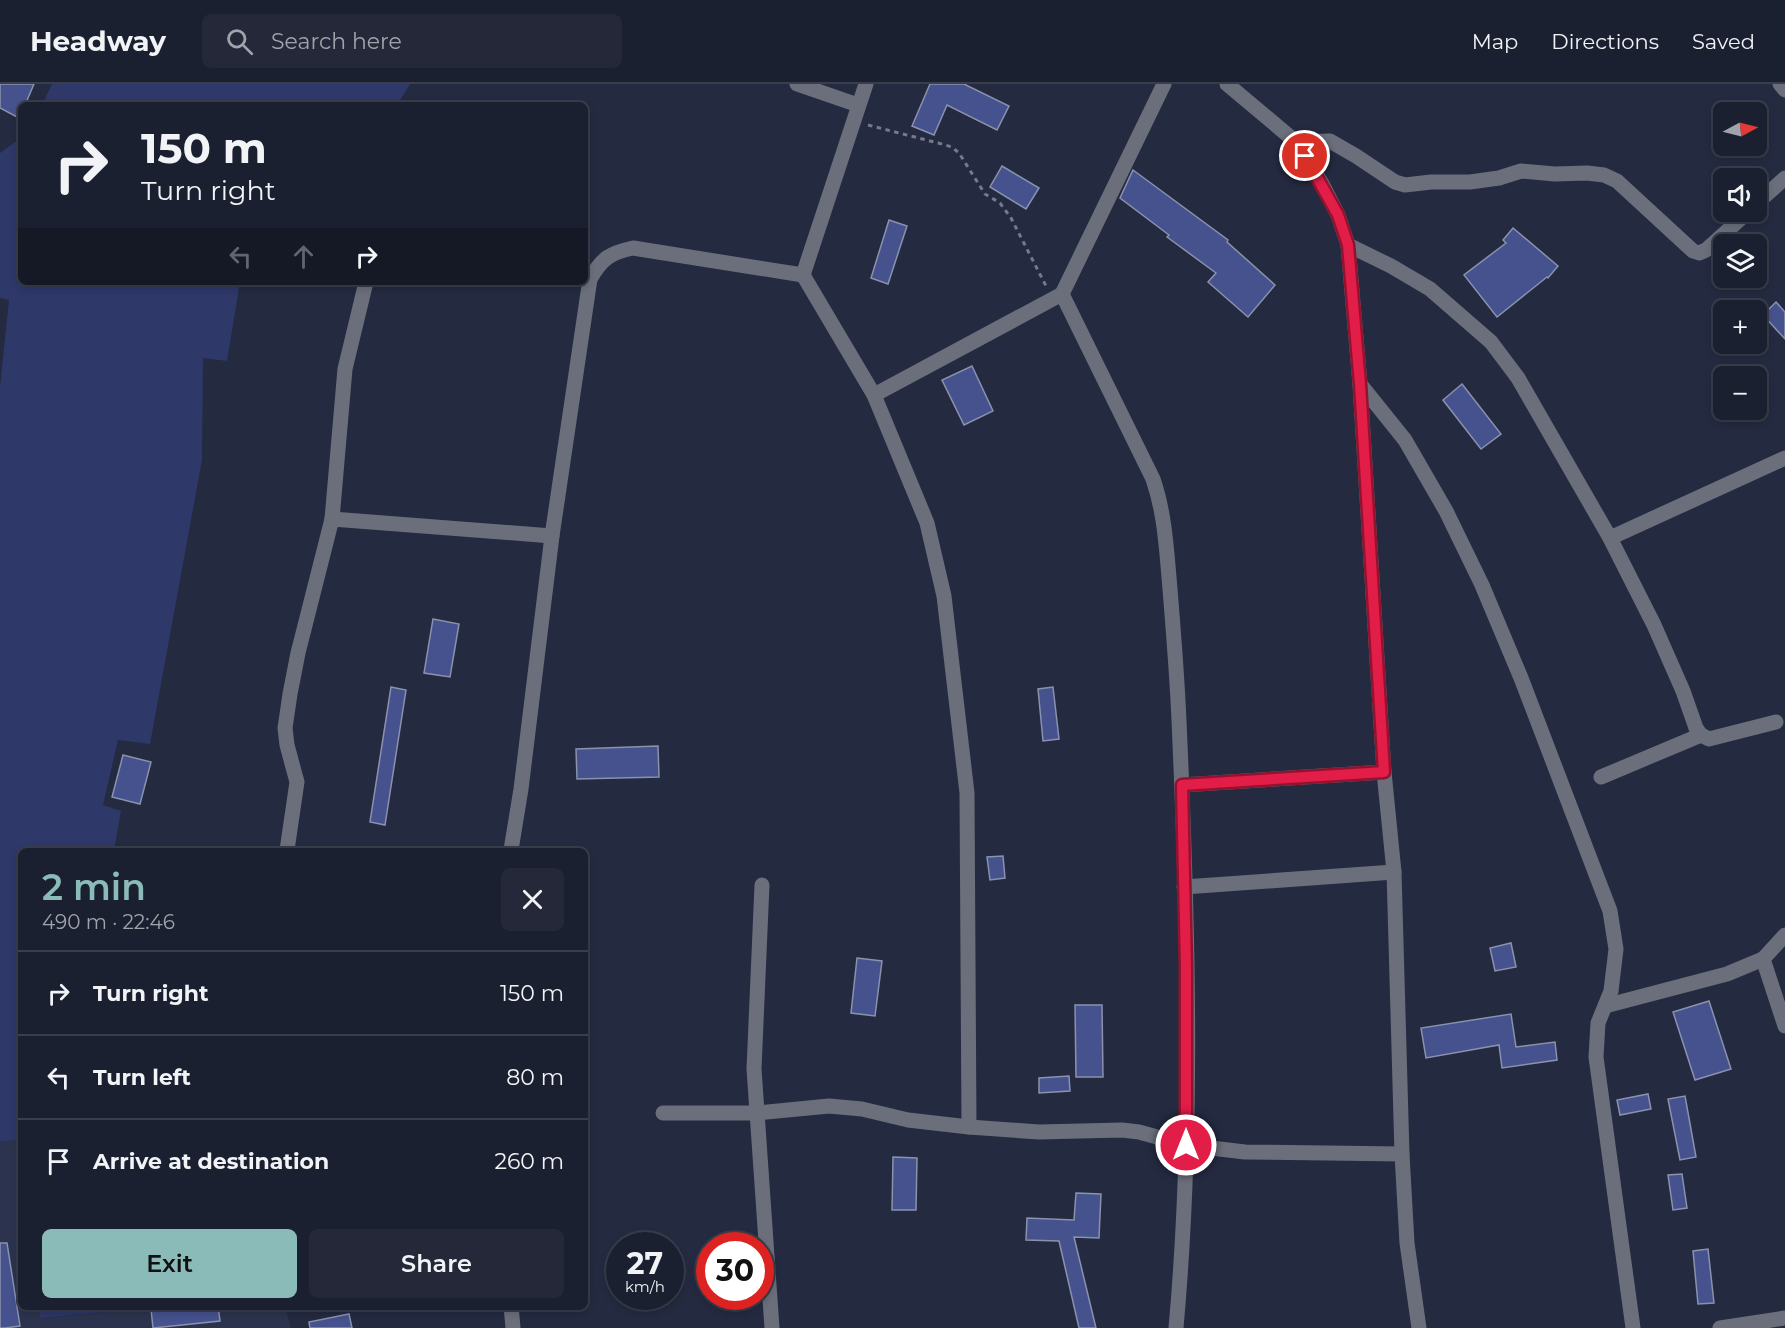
<!DOCTYPE html>
<meta charset="utf-8">
<style>
body{margin:0;font-family:Montserrat,sans-serif;background:#242838;color:#f1f3f6;height:100vh;display:flex;flex-direction:column;font-size:22px;white-space:nowrap}
*{box-sizing:border-box;margin:0}
p{font-size:20px;color:#a0a3ab}
.icon{flex:none;width:33px;height:33px;fill:none;stroke:currentColor;stroke-width:2;stroke-linecap:round;stroke-linejoin:round}
.map{position:relative;flex:1;overflow:hidden}
.side{position:absolute;left:18px;top:764px;width:570px;height:462px;display:flex;flex-direction:column;background:#1b2030;border-radius:9px;box-shadow:0 3px 9px #0003,0 0 0 2px #393e4c}
.side>*{flex:none}
.top-card{position:absolute;left:18px;top:18px;width:570px;height:183px;border-radius:9px;box-shadow:0 3px 9px #0003,0 0 0 2px #393e4c;background:#1b2030;color:#f1f3f6;overflow:hidden}
.needle{width:39px;rotate:83deg}
.tools{position:absolute;left:1713px;top:18px;display:grid;gap:12px}
.tools a{display:grid;place-items:center;width:54px;height:54px;border-radius:9px;background:#1b2030;box-shadow:0 3px 9px #0003,0 0 0 2px #393e4c;font-size:30px}
.speed{position:absolute;left:606px;top:1148px;display:flex;gap:12px;font-size:30px;font-weight:700;text-align:center}
.speed>*{display:grid;place-content:center;width:78px;height:78px;border-radius:50%;background:#1b2030;box-shadow:0 3px 9px #0003,0 0 0 2px #393e4c;line-height:1}
.speed small{font-size:15px;font-weight:400}
.speed .limit{border:9px solid #d22;background:#fff;color:#111}
.pin{position:absolute;display:grid;place-items:center;width:51px;height:51px;color:#fff;margin:-26px;border:3px solid #fff;border-radius:50%;box-shadow:0 2px 6px #0007}
.me{position:absolute;width:66px;margin:-33px;rotate:0deg;stroke-linejoin:round;filter:drop-shadow(0 0 4px #0008)}
.turn{display:flex;align-items:center;gap:21px;height:126px;padding:0 24px;font-size:27px}
.turn .icon{width:78px;height:78px;stroke-width:2.5}
.turn b{display:block;font-size:42px;line-height:51px}
.lanes{display:flex;align-items:center;height:57px;padding:0 24px;background:#0003;justify-content:center;gap:30px;direction:ltr}
.lanes .off{opacity:.35}
.round{display:grid;place-items:center;flex:none;width:63px;height:63px;border-radius:9px;background:#242838}
.overview{display:flex;align-items:center;justify-content:space-between;height:102px;padding:0 24px}
h1{font-size:36px;font-weight:600;line-height:45px;color:#8bbbb9}
.button{display:flex;gap:12px;margin-top:auto;padding:12px 24px}
.button a{flex:1;height:69px;border-radius:9px;background:#8bbbb9;color:#111;font-size:24px;font-weight:600;line-height:69px;text-align:center}
.button a+a{background:#242838;color:#f1f3f6}
ul{padding:0;list-style:none}
li{display:flex;align-items:center;gap:18px;height:84px;padding:0 24px;border-top:2px solid #393e4c}
li div{flex:1}
li b{display:block;font-size:22px}
li em{font-style:normal}
header{display:flex;align-items:center;gap:36px;box-sizing:border-box;height:84px;padding:0 30px;background:#1b2030;border-bottom:2px solid #393e4c}
header strong{font-size:28px}
nav{display:flex;gap:33px;margin-inline-start:auto;font-size:21px}
.search{width:420px;height:54px;background:#242838;display:flex;align-items:center;gap:15px;box-sizing:border-box;padding:0 21px;border-radius:9px;color:#a0a3ab;font-size:22px}
.map>svg:first-child{display:block}
.built{fill:#2c334e}
.green{fill:#2e3869}
.building{fill:#45528e;stroke:#8a92ad;stroke-width:1.5}
.lines{fill:none;stroke-linecap:round;stroke-linejoin:round}
.path{stroke:#757a8d;stroke-width:3;stroke-dasharray:4.5 4.5;stroke-linecap:butt}
.minor{stroke:#6b6f7b;stroke-width:15}
.route-casing{stroke:#92132f;stroke-width:15}
.route{stroke:#e11d48;stroke-width:10}
</style>
<header>
<strong>Headway</strong>
<div class="search"><svg class="icon" aria-label="search" viewBox="0 0 24 24"><circle cx="10" cy="10" r="6"/><path d="M15 15l6 6"/></svg>Search here</div>
<nav><a>Map</a><a>Directions</a><a>Saved</a></nav>
</header>
<div class="map">
<svg width="1785" height="1244" viewBox="0 0 1785 1244">
<rect width="100%" height="100%" fill="#242a40"/>
<path class="built" d="M21,1055V1222L39,1223L41,1234L114,1227L117,1222L285,1223L291,1244H0V1058Z"/>
<g class="green">
<path d="M52,0H410L397,21H42Z"/>
<path d="M21,54V198H240L227,277L203,274L202,376L150,660L118,656L103,721L121,727L114,766H21V1055L0,1058V303L9,216L0,214V69Z"/>
<path d="M39,1223V1222L117,1223L114,1227L40,1234Z"/>
</g>
<g class="building">
<path d="M0,0H34L25,21H21L19,34L0,24Z"/>
<path d="M930,0H964L1009,22L997,46L947,21L934,51L912,42Z"/>
<path d="M1002,82L1039,104L1026,125L990,103Z"/>
<path d="M1133,86L1228,156L1227,158L1275,201L1248,233L1208,198L1216,189L1167,153L1169,151L1120,114Z"/>
<path d="M889,136L907,142L888,200L871,194Z"/>
<path d="M1513,144L1558,182L1548,194L1547,193L1497,233L1464,191L1506,159L1503,156Z"/>
<path d="M1776,218L1785,228V255L1763,231Z"/>
<path d="M972,282L993,327L964,341L942,296Z"/>
<path d="M1462,300L1501,350L1481,365L1443,316Z"/>
<path d="M433,535L459,540L450,593L424,589Z"/>
<path d="M391,603L406,606L385,741L370,738Z"/>
<path d="M1053,603L1059,655L1043,657L1038,605Z"/>
<path d="M658,662L659,693L577,695L576,665Z"/>
<path d="M123,671L151,678L140,720L112,713Z"/>
<path d="M1003,772L1005,794L990,796L987,773Z"/>
<path d="M1511,859L1516,883L1495,887L1490,864Z"/>
<path d="M857,874L882,877L875,932L851,929Z"/>
<path d="M1709,917L1731,985L1695,996L1673,928Z"/>
<path d="M1075,921H1102L1103,993H1076Z"/>
<path d="M1511,930L1516,963L1555,958L1557,976L1502,984L1499,961L1426,974L1421,944Z"/>
<path d="M1069,992L1070,1007L1039,1009V994Z"/>
<path d="M1648,1010L1651,1025L1620,1031L1617,1016Z"/>
<path d="M1685,1012L1696,1073L1680,1076L1668,1015Z"/>
<path d="M893,1073L917,1074L916,1126H892Z"/>
<path d="M1682,1090L1687,1124L1673,1126L1668,1091Z"/>
<path d="M1076,1109L1101,1110L1099,1154L1074,1153L1096,1244H1079L1059,1157L1026,1156L1027,1134L1074,1136Z"/>
<path d="M0,1159H7L20,1242L5,1244H0Z"/>
<path d="M1708,1165L1714,1219L1698,1220L1693,1167Z"/>
<path d="M171,1222H218L220,1237L153,1244L151,1225Z"/>
<path d="M349,1230L352,1244H310L309,1238Z"/>
</g>
<g class="lines">
<path class="path" d="M868,41L938,59L952,63L959,69L985,110L1000,119L1011,134L1046,202"/>
<g class="minor">
<path d="M797,0L858,21"/>
<path d="M1227,0L1296,58L1322,100L1338,131L1348,161L1360,300L1384,688L1394,788L1402,1070L1407,1159L1419,1244"/>
<path d="M1780,0L1785,6"/>
<path d="M1296,58L1330,57L1356,72L1395,98L1405,101L1431,98H1470L1499,94L1521,87L1555,90L1587,89L1604,91L1617,97L1693,167L1699,169L1706,166L1748,128"/>
<path d="M1756,120L1785,94"/>
<path d="M1348,161L1391,182L1430,205L1491,258L1518,294L1610,454L1654,541L1683,607L1696,644L1701,651L1709,655L1776,638"/>
<path d="M803,191L866,0"/>
<path d="M1062,210L1153,395C1164,427 1166,459 1169,493C1173,541 1177,589 1179,637C1188,839 1194,1043 1176,1244"/>
<path d="M1360,300L1405,356L1446,427L1482,501L1521,594L1610,827L1616,865L1611,907L1598,939L1596,973L1633,1244"/>
<path d="M874,311L1062,210L1164,0"/>
<path d="M332,435L552,452"/>
<path d="M1610,454L1785,374"/>
<path d="M1601,693L1701,651"/>
<path d="M1182,701L1384,688"/>
<path d="M287,766L297,698L287,661L285,644L290,610L298,569L332,435L345,285L366,198"/>
<path d="M511,766L521,705L552,452L590,195C602,174 610,169 633,164L803,191L874,311L927,439L944,512L967,709L969,1043"/>
<path d="M762,801L754,985L772,1244"/>
<path d="M1184,803L1394,788"/>
<path d="M1785,851L1763,875L1785,942"/>
<path d="M1605,922L1727,890L1763,875"/>
<path d="M663,1029H756L829,1022L862,1025L908,1036L969,1043L1039,1048L1122,1046L1139,1048L1186,1061L1245,1068L1402,1070"/>
<path d="M511,1222L513,1244"/>
<path d="M1720,1244L1785,1234"/>
</g>
</g>
<g class="lines">
<g class="route-casing">
<path id="route" d="M1186,1061V883L1182,701L1384,688L1360,300L1348,161L1338,131L1305,72"/>
</g>
<use href="#route" class="route"/>
</g>
</svg>
<div class="tools">
<a><svg class="needle" viewBox="-14 -14 28 28"><path d="M0-13l5 13h-10z" fill="#e53935"/><path d="M0 13l5-13h-10z" fill="#a0a3ab"/></svg></a>
<a><svg class="icon" aria-label="sound" viewBox="0 0 24 24"><path d="M4 9h4l5-4v14l-5-4H4zM17 9q2 3 0 6"/></svg></a>
<a><svg class="icon" aria-label="layers" viewBox="0 0 24 24"><path d="M12 4l9 5-9 5-9-5zM3 14l9 5 9-5"/></svg></a>
<a>+</a>
<a>−</a>
</div>
<div class="speed"><div>27<small>km/h</small></div><div class="limit">30</div></div>
<div class="pin" style="left:1305px;top:72px;background:#d93025"><svg class="icon" aria-label="arrive" viewBox="0 0 24 24"><path d="M6 21V4h12l-3 4 3 4H6"/></svg></div>
<svg class="me" style="left:1186px;top:1061px" viewBox="-20 -20 40 40"><circle r="17" fill="#e11d48" stroke="#fff" stroke-width="3"/><path d="M0-11L8 9 0 5-8 9z" fill="#fff"/></svg>
<div class="top-card">
<div class="turn"><svg class="icon" aria-label="right" viewBox="0 0 24 24"><path d="M7 20v-9h11M14 6l5 5-5 5"/></svg><div><b>150 m</b>Turn right</div></div>
<div class="lanes"><svg class="icon off" aria-label="left" viewBox="0 0 24 24"><path d="M17 20v-9H6M10 6l-5 5 5 5"/></svg><svg class="icon off" aria-label="ahead" viewBox="0 0 24 24"><path d="M12 20V5M6 11l6-6 6 6"/></svg><svg class="icon" aria-label="right" viewBox="0 0 24 24"><path d="M7 20v-9h11M14 6l5 5-5 5"/></svg></div>
</div>
<section class="side">
<div class="overview"><div><h1>2 min</h1><p>490 m · 22:46</p></div><a class="round"><svg class="icon" aria-label="close" viewBox="0 0 24 24"><path d="M6 6l12 12M18 6L6 18"/></svg></a></div>
<ul>
<li><svg class="icon" aria-label="right" viewBox="0 0 24 24"><path d="M7 20v-9h11M14 6l5 5-5 5"/></svg><div><b>Turn right</b></div><em>150 m</em></li>
<li><svg class="icon" aria-label="left" viewBox="0 0 24 24"><path d="M17 20v-9H6M10 6l-5 5 5 5"/></svg><div><b>Turn left</b></div><em>80 m</em></li>
<li><svg class="icon" aria-label="arrive" viewBox="0 0 24 24"><path d="M6 21V4h12l-3 4 3 4H6"/></svg><div><b>Arrive at destination</b></div><em>260 m</em></li>
</ul>
<div class="button"><a>Exit</a><a>Share</a></div>
</section>
</div>
